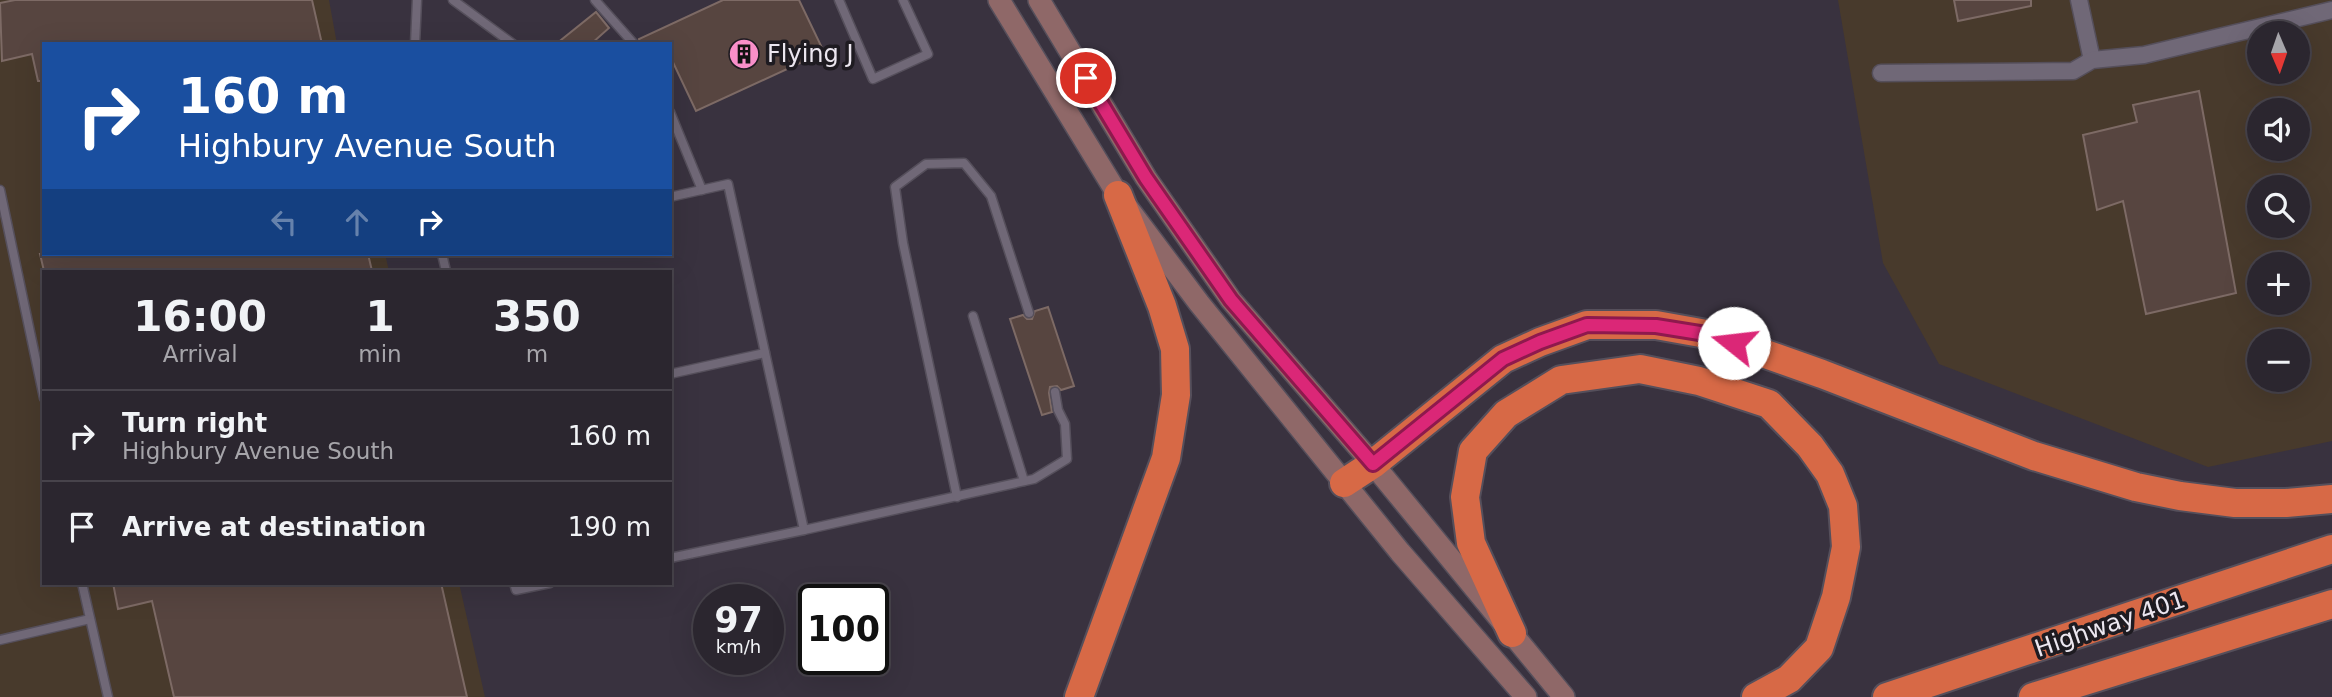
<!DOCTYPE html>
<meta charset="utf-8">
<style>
body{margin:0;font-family:"DejaVu Sans",sans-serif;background:#37323b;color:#f1f3f6;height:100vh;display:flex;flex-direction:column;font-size:26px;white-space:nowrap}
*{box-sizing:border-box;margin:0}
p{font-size:23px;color:#a6a5aa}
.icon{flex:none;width:38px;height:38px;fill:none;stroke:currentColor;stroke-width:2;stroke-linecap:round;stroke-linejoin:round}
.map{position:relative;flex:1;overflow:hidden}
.details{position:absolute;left:42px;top:270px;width:630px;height:315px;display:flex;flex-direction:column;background:#2b262f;border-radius:0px;box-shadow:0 7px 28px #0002,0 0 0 2px #47434b}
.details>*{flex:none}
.hud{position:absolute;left:42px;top:42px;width:630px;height:214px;border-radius:0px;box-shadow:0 7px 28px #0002,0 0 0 2px #47434b;background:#1a4fa0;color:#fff;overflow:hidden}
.needle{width:46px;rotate:178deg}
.fabs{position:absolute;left:2247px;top:21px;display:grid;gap:14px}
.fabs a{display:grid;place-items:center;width:63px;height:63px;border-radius:50%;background:#2b262f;box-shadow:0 7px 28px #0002,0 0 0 2px #47434b;font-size:35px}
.speed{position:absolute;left:693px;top:584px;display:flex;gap:14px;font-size:35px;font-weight:700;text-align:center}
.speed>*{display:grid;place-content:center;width:91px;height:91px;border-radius:50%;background:#2b262f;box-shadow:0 7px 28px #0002,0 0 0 2px #47434b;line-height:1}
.speed small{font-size:18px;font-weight:400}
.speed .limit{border:4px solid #111;border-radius:10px;background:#fff;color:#111}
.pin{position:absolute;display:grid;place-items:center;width:60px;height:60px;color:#fff;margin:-30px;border:4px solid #fff;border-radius:50%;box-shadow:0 2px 7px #0007}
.me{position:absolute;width:77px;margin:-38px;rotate:286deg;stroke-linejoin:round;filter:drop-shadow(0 0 5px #0008)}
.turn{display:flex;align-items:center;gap:24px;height:147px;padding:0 21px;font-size:32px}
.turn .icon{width:91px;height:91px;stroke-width:2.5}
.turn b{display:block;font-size:49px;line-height:60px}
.lanes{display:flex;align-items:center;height:66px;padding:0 21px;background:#0003;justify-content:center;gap:35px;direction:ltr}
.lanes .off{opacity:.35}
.eta{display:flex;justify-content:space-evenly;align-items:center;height:119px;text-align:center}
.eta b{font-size:42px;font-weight:700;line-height:49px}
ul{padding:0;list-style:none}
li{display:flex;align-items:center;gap:21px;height:91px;padding:0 21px;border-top:2px solid #47434b}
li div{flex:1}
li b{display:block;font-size:26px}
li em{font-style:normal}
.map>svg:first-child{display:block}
.industrial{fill:#483a2c;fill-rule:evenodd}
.building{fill:#574540;stroke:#7d6a65;stroke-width:2}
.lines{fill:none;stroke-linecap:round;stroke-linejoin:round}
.service-casing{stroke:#554f5b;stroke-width:11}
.minor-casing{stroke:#554f5b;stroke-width:19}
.secondary-casing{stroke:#554f5b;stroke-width:24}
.motorway-casing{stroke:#554f5b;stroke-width:32}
.service{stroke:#706877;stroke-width:8}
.minor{stroke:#706877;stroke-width:16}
.secondary{stroke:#8f6868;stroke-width:21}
.motorway{stroke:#d76946;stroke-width:28}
.route-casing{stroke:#8e194d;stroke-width:18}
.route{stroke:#db2777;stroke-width:12}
.labels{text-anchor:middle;stroke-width:7;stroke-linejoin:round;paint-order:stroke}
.poi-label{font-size:24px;fill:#ece7f0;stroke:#1e1b21;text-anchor:start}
.street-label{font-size:24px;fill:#ece7f0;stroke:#1e1b21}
</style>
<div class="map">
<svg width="2332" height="697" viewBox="0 0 2332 697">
<rect width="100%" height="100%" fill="#39323f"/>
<g class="industrial">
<path d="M0,0H329L337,44H44V254H385L389,271H44V583H459L485,697H0Z"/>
<path d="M1838,0H2332V441L2208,467L1939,364L1883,263ZM2259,33H2298V72H2259ZM2259,110H2298V149H2259ZM2259,187H2298V226H2259ZM2259,264H2298V303H2259ZM2259,341H2298V380H2259Z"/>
</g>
<g class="building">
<path d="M15,0H312L322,44H44V81H38L32,54L2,61L0,3Z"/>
<path d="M723,0H799L824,52L696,111L670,56V44H640L639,39Z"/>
<path d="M1954,0H2031V6L1958,21Z"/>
<path d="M596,12L609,28L591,44H556Z"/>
<path d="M2199,91L2236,293L2146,314L2123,201L2097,210L2083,135L2137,122L2133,105Z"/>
<path d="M40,254H368L372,271H44Z"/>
<path d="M1048,307L1074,386L1061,390L1057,386L1050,387L1049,393L1052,412L1042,415L1010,319L1023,315L1027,319H1032L1035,311Z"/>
<path d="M113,583H441L467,697H174L152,601L118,609Z"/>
</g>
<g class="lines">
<g class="service-casing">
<g id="service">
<path d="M453,0L513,44"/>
<path d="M595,0L634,44"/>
<path d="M839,0L873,79L928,54L903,0"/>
<path d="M415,44L417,0"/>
<path d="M670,112L702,190"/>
<path d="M0,190L44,398"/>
<path d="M670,197L728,184L804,530L1034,479L1067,459L1065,424L1058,410L1055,392"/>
<path d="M442,254L446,271"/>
<path d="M973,316L1024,481"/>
<path d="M670,374L765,353"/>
<path d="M957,497L903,243L895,187L926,164L964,163L991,196L1029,313"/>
<path d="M670,558L804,530"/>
<path d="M82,583L108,697"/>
<path d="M514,583L516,590L550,583"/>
<path d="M0,640L90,619"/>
</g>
</g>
<g class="minor-casing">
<g id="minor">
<path d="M2079,0L2092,60"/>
<path d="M1881,73L2073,71L2092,60L2144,55L2332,10"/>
</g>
</g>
<g class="secondary-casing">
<g id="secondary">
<path d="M999,0L1118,195L1199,303L1400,552L1526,697"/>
<path d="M1039,0L1146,178L1231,300L1373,464L1564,697"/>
</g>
</g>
<g class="motorway-casing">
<g id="motorway">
<path d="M1344,483L1373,464L1503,359L1540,342L1587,325H1656L1712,335L1822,374L2034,456L2136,487L2180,496L2235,503H2286L2332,499"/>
<path d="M1512,633L1471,543L1465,497L1473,451L1506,414L1561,380L1640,369L1699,381L1769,404L1810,446L1830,474L1843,506L1846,547L1836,597L1819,648L1789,679L1756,697"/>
<path d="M1079,697L1166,458L1176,395L1175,349L1162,306L1118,195"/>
<path d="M1887,697L2332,549"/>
<path d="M2033,697L2332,604"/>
</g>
</g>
<use href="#service" class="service"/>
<use href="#minor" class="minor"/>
<use href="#secondary" class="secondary"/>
<use href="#motorway" class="motorway"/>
</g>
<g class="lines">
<g class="route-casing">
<path id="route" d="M1086,78L1146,178L1231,300L1373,464L1503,359L1540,342L1587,325L1656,326L1712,335L1734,343"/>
</g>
<use href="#route" class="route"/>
</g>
<defs>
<g id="building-disc" transform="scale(1.575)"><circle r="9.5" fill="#f98fc9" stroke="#1e1b21"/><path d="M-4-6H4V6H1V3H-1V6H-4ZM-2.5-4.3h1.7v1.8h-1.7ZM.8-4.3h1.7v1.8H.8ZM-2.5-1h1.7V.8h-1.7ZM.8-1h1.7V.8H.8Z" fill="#111"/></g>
</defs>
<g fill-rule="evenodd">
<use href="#building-disc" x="744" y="54"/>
</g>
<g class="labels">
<g class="poi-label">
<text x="767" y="62">Flying J</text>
</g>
<g class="street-label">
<text transform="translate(2110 624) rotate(-19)" y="8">Highway 401</text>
</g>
</g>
</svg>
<div class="fabs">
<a><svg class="needle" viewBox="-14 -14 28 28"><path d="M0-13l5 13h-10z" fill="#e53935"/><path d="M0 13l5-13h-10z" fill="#a6a5aa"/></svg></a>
<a><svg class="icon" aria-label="sound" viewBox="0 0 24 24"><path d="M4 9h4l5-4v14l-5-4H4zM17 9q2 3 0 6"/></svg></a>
<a><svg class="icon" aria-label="search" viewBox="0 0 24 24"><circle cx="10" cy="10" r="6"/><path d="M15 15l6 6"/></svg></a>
<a>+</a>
<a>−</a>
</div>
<div class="speed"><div>97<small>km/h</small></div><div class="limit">100</div></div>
<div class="pin" style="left:1086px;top:78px;background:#d93025"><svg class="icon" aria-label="arrive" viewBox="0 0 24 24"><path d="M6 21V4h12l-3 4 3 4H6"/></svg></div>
<svg class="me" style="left:1734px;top:343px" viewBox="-20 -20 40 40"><circle r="19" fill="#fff"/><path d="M0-13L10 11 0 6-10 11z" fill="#db2777"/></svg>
<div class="hud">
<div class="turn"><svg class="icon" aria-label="right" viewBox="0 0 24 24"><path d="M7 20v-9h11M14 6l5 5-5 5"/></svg><div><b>160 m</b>Highbury Avenue South</div></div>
<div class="lanes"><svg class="icon off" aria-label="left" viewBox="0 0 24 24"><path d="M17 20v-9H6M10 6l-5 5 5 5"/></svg><svg class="icon off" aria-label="ahead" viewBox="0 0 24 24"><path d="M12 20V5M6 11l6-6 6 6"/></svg><svg class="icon" aria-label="right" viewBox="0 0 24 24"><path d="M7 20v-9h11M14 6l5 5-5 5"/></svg></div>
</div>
<section class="details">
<div class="eta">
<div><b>16:00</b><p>Arrival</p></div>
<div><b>1</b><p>min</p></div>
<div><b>350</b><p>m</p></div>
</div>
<ul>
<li><svg class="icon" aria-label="right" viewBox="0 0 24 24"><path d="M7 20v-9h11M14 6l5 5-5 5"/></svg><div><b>Turn right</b><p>Highbury Avenue South</p></div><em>160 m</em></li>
<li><svg class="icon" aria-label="arrive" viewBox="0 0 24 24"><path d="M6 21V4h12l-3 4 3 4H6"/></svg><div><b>Arrive at destination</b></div><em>190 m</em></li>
</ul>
</section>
</div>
